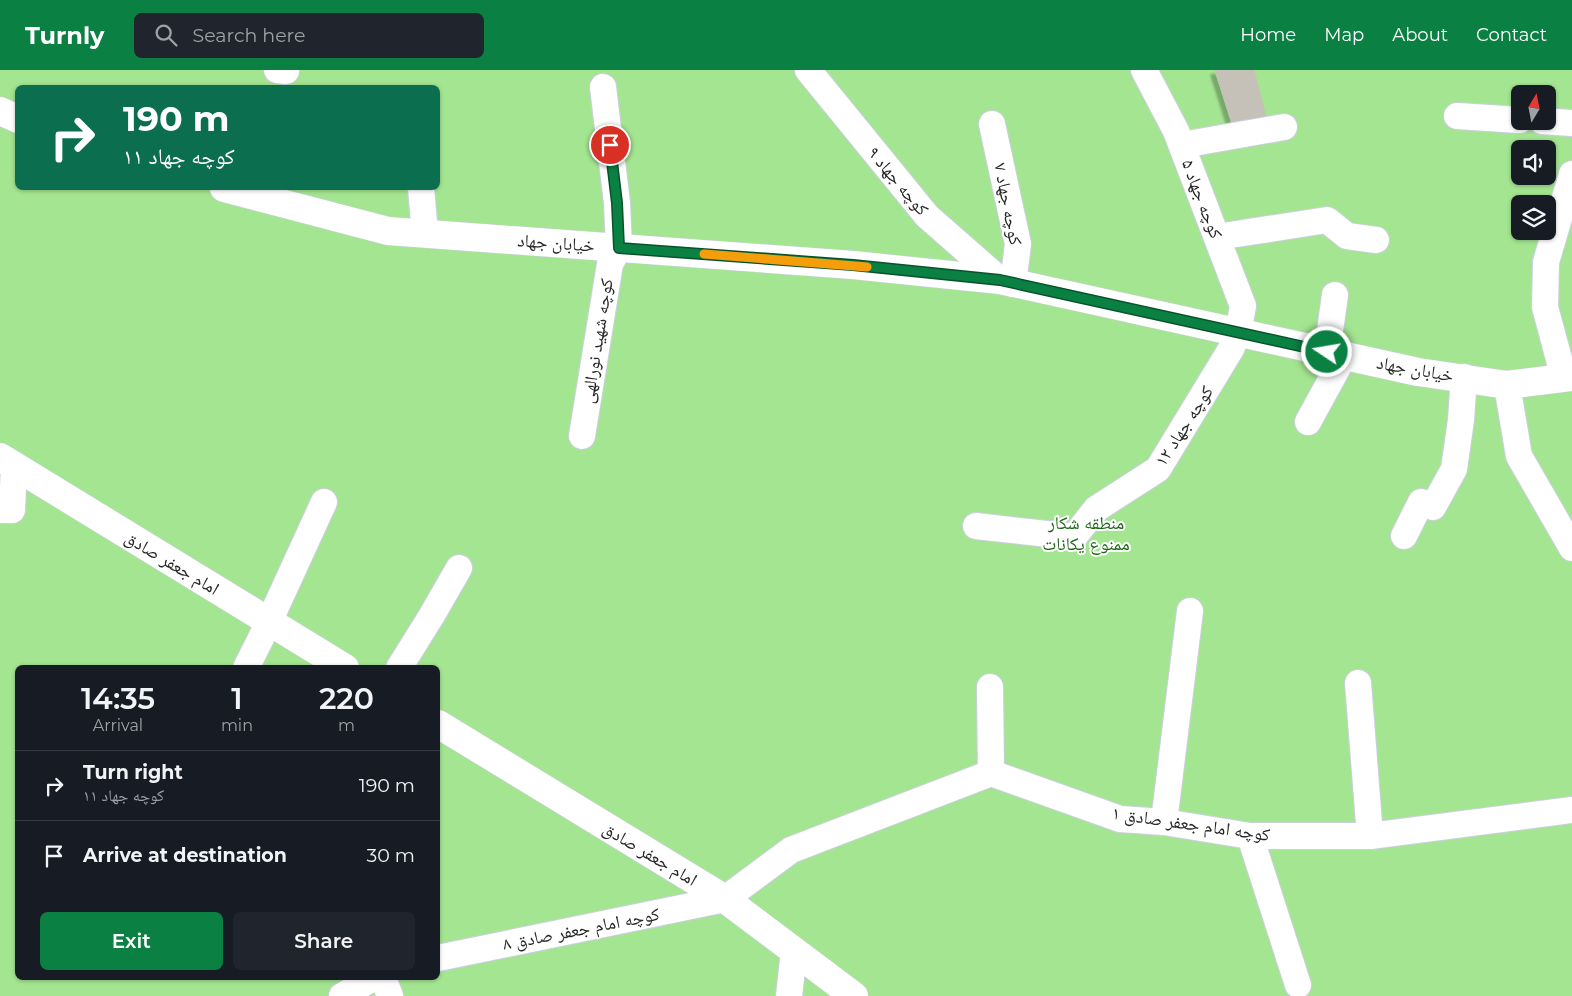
<!DOCTYPE html>
<meta charset="utf-8">
<style>
body{margin:0;font-family:Montserrat,"Noto Naskh Arabic",sans-serif;background:#20242c;color:#f1f3f6;height:100vh;display:flex;flex-direction:column;font-size:19px;white-space:nowrap}
*{box-sizing:border-box;margin:0}
p{font-size:16px;color:#9ea1a6}
.icon{flex:none;width:28px;height:28px;fill:none;stroke:currentColor;stroke-width:2;stroke-linecap:round;stroke-linejoin:round}
.map{position:relative;flex:1;overflow:hidden}
.details{position:absolute;left:15px;top:595px;width:425px;height:315px;display:flex;flex-direction:column;background:#171b24;border-radius:8px;box-shadow:0 1px 4px #0004}
.details>*{flex:none}
.top-card{position:absolute;left:15px;top:15px;width:425px;height:105px;border-radius:8px;box-shadow:0 1px 4px #0004;background:#0b6e4f;color:#fff;overflow:hidden}
.needle{width:32px;rotate:10deg}
.tools{position:absolute;left:1511px;top:15px;display:grid;gap:10px}
.tools a{display:grid;place-items:center;width:45px;height:45px;border-radius:8px;background:#171b24;box-shadow:0 1px 4px #0004;font-size:25px}
.pin{position:absolute;display:grid;place-items:center;width:42px;height:42px;color:#fff;margin:-21px;border:2px solid #fff;border-radius:50%;box-shadow:0 1px 5px #0007}
.me{position:absolute;width:55px;margin:-28px;rotate:282deg;stroke-linejoin:round;filter:drop-shadow(0 0 4px #0008)}
.turn{display:flex;align-items:center;gap:18px;height:105px;padding:0 25px;font-size:22px}
.turn .icon{width:65px;height:65px;stroke-width:2.5}
.turn b{display:block;font-size:35px;line-height:42px}
.eta{display:flex;justify-content:space-evenly;align-items:center;height:85px;text-align:center}
.eta b{font-size:30px;font-weight:600;line-height:35px}
.primary-button{display:flex;gap:10px;margin-top:auto;padding:10px 25px}
.primary-button a{flex:1;height:58px;border-radius:8px;background:#0b8043;color:#fff;font-size:20px;font-weight:600;line-height:58px;text-align:center}
.primary-button a+a{background:#20242c;color:#f1f3f6}
ul{padding:0;list-style:none}
li{display:flex;align-items:center;gap:15px;height:70px;padding:0 25px;border-top:1px solid #363941}
li div{flex:1}
li b{display:block;font-size:19px}
li em{font-style:normal}
header{display:flex;align-items:center;gap:30px;box-sizing:border-box;height:70px;padding:0 25px;background:#0b8043;color:#fff}
header strong{font-size:24px}
nav{display:flex;gap:28px;margin-inline-start:auto;font-size:18px}
.search{width:350px;height:45px;background:#20242c;display:flex;align-items:center;gap:12px;box-sizing:border-box;padding:0 18px;border-radius:8px;color:#9ea1a6;font-size:19px}
.map>svg:first-child{display:block}
.green{fill:#a4e591;fill-rule:evenodd}
.building{fill:#c6c1b8;stroke:#c6c1b2;filter:url(#shadow)}
.lines{fill:none;stroke-linecap:round;stroke-linejoin:round}
.minor-casing{stroke:#cdcfe2;stroke-width:28}
.secondary-casing{stroke:#cdcfe2;stroke-width:29}
.minor{stroke:#fff;stroke-width:26}
.secondary{stroke:#fff;stroke-width:28}
.route-casing{stroke:#07532c;stroke-width:12}
.route{stroke:#0b8043;stroke-width:9}
.slow{stroke:#f59e0b;stroke-width:9}
.labels{text-anchor:middle;stroke-width:4;stroke-linejoin:round;paint-order:stroke}
.street-label{font-size:18px;fill:#272727;stroke:#fff}
.park-label{font-size:18px;fill:#1d6616;stroke:#fff}
</style>
<header>
<strong>Turnly</strong>
<div class="search"><svg class="icon" aria-label="search" viewBox="0 0 24 24"><circle cx="10" cy="10" r="6"/><path d="M15 15l6 6"/></svg>Search here</div>
<nav><a>Home</a><a>Map</a><a>About</a><a>Contact</a></nav>
</header>
<div class="map">
<svg width="1572" height="926" viewBox="0 0 1572 926">
<defs>
<filter id="shadow"><feDropShadow dx="-4.5" dy="4.5" stdDeviation="1" flood-color="#0004"/></filter>
</defs>
<rect width="100%" height="100%" fill="#ebe5d8"/>
<path class="green" d="M0,0H1572V926H0ZM18,18H438V118H18ZM1520,24H1548V51H1520ZM1520,79H1548V106H1520ZM1520,134H1548V161H1520ZM18,598H438V908H18Z"/>
<path class="building" d="M1215,0H1254L1267,51L1234,60Z"/>
<g class="lines">
<g class="minor-casing">
<g id="minor">
<path d="M277,0L286,1"/>
<path d="M808,0L927,146L1000,210"/>
<path d="M1457,46L1520,50"/>
<path d="M1542,51L1572,53"/>
<path d="M992,54L1018,174L1013,214"/>
<path d="M1182,75L1284,57"/>
<path d="M421,118L425,163"/>
<path d="M1217,167L1327,150L1347,166L1376,170"/>
<path d="M1327,282L1335,225"/>
<path d="M1564,308L1545,237L1546,192L1572,104"/>
<path d="M1507,315L1519,386L1572,478"/>
<path d="M1308,352L1344,286"/>
<path d="M582,366L610,194L619,178L617,133L603,17"/>
<path d="M0,440H12L14,396"/>
<path d="M976,456L1074,467L1096,439L1158,399L1231,279L1238,263L1243,236L1176,61L1144,0"/>
<path d="M1404,466L1421,432L1433,437L1454,399L1461,350L1464,307"/>
<path d="M246,598L269,552L324,432"/>
<path d="M399,598L432,545L459,498"/>
<path d="M1358,613L1370,766"/>
<path d="M990,617L991,703"/>
<path d="M1164,752L1190,541"/>
<path d="M1250,766L1298,915"/>
<path d="M438,888L725,829L791,780L991,703L1120,749L1164,752L1250,766H1370L1572,740"/>
<path d="M383,908L390,926"/>
<path d="M342,926L373,908"/>
<path d="M789,926L794,881"/>
</g>
</g>
<g class="secondary-casing">
<g id="secondary">
<path d="M0,41L18,49"/>
<path d="M224,118L388,161L853,195L1000,210L1418,302L1507,315L1572,307"/>
<path d="M0,387L345,598"/>
<path d="M438,654L725,829L854,926"/>
</g>
</g>
<use href="#minor" class="minor"/>
<use href="#secondary" class="secondary"/>
</g>
<g class="lines">
<g class="route-casing">
<path id="route" d="M610,75L617,133L619,178L853,195L1000,210L1327,282"/>
</g>
<use href="#route" class="route"/>
<path class="slow" d="M704,184L867,197"/>
</g>
<g class="labels">
<g class="street-label">
<text transform="translate(898 111) rotate(50)" y="6">کوچه جهاد ۹</text>
<text transform="translate(1202 129) rotate(69)" y="6">کوچه جهاد ۵</text>
<text transform="translate(1008 134) rotate(79)" y="6">کوچه جهاد ۷</text>
<text transform="translate(556 173) rotate(4)" y="6">خیابان جهاد</text>
<text transform="translate(597 271) rotate(-81)" y="6">کوچه شهید نورالهی</text>
<text transform="translate(1415 299) rotate(10)" y="6">خیابان جهاد</text>
<text transform="translate(1184 356) rotate(-57)" y="6">کوچه جهاد ۱۲</text>
<text transform="translate(172 493) rotate(31)" y="6">امام جعفر صادق</text>
<text transform="translate(1191 754) rotate(8)" y="6">کوچه امام جعفر صادق ۱</text>
<text transform="translate(650 784) rotate(31)" y="6">امام جعفر صادق</text>
<text transform="translate(581 859) rotate(-11)" y="6">کوچه امام جعفر صادق ۸</text>
</g>
<g class="park-label">
<text x="1086" y="459">منطقه شکار<tspan x="1086" dy="21">ممنوع یکانات</tspan></text>
</g>
</g>
</svg>
<div class="tools">
<a><svg class="needle" viewBox="-14 -14 28 28"><path d="M0-13l5 13h-10z" fill="#e53935"/><path d="M0 13l5-13h-10z" fill="#9ea1a6"/></svg></a>
<a><svg class="icon" aria-label="sound" viewBox="0 0 24 24"><path d="M4 9h4l5-4v14l-5-4H4zM17 9q2 3 0 6"/></svg></a>
<a><svg class="icon" aria-label="layers" viewBox="0 0 24 24"><path d="M12 4l9 5-9 5-9-5zM3 14l9 5 9-5"/></svg></a>
</div>
<div class="pin" style="left:610px;top:75px;background:#d93025"><svg class="icon" aria-label="arrive" viewBox="0 0 24 24"><path d="M6 21V4h12l-3 4 3 4H6"/></svg></div>
<svg class="me" style="left:1327px;top:282px" viewBox="-20 -20 40 40"><circle r="17" fill="#0b8043" stroke="#fff" stroke-width="3"/><path d="M0-11L8 9 0 5-8 9z" fill="#fff"/></svg>
<div class="top-card">
<div class="turn"><svg class="icon" aria-label="right" viewBox="0 0 24 24"><path d="M7 20v-9h11M14 6l5 5-5 5"/></svg><div><b>190 m</b>کوچه جهاد ۱۱</div></div>
</div>
<section class="details">
<div class="eta">
<div><b>14:35</b><p>Arrival</p></div>
<div><b>1</b><p>min</p></div>
<div><b>220</b><p>m</p></div>
</div>
<ul>
<li><svg class="icon" aria-label="right" viewBox="0 0 24 24"><path d="M7 20v-9h11M14 6l5 5-5 5"/></svg><div><b>Turn right</b><p>کوچه جهاد ۱۱</p></div><em>190 m</em></li>
<li><svg class="icon" aria-label="arrive" viewBox="0 0 24 24"><path d="M6 21V4h12l-3 4 3 4H6"/></svg><div><b>Arrive at destination</b></div><em>30 m</em></li>
</ul>
<div class="primary-button"><a>Exit</a><a>Share</a></div>
</section>
</div>
